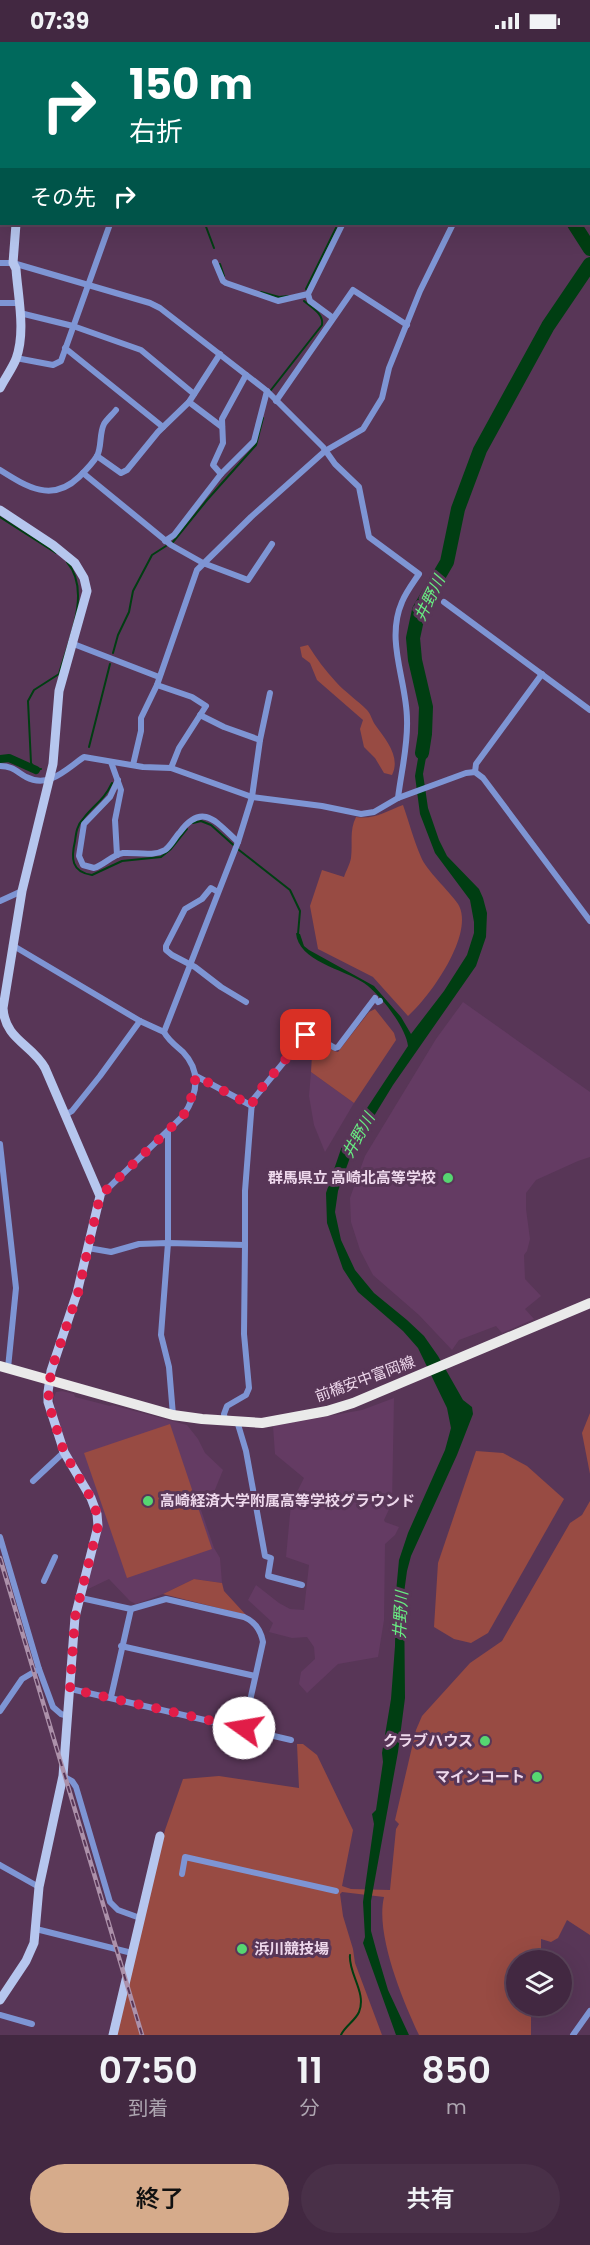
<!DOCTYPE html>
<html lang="ja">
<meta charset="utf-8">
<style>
body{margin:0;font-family:Poppins,"Noto Sans JP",sans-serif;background:#493048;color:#f1f3f6;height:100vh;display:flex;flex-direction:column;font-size:22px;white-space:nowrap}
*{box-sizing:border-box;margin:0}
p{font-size:20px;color:#aea6b1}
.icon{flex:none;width:33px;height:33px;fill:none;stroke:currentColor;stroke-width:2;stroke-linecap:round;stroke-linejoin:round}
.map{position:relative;height:1993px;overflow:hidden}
.side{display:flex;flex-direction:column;background:#422841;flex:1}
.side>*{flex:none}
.banner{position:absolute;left:0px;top:0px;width:591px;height:183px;box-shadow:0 6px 24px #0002,0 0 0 2px #5a445a;background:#00695c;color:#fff;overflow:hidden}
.buttons{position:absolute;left:506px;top:1908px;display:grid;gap:12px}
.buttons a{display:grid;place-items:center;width:66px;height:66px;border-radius:50%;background:#422841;box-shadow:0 6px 24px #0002,0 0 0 2px #5a445a;font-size:30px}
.pin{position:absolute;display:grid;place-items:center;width:51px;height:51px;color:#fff;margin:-26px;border-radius:12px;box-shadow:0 3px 9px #0006}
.me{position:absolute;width:66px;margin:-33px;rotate:283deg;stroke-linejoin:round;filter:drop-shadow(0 0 4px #0008)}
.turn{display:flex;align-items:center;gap:21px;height:126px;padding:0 30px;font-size:27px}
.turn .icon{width:78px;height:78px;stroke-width:2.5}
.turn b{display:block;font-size:42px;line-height:51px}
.then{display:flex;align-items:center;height:57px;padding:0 30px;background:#0003;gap:12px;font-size:22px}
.eta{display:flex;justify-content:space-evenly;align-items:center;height:102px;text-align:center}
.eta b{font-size:36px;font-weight:600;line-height:42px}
.cta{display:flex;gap:12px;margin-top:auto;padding:12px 30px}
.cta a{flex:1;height:69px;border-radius:36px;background:#d6ab8b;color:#111;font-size:24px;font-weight:600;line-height:69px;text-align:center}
.cta a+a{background:#493048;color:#f1f3f6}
.status{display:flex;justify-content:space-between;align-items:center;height:42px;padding:0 30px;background:#422841;direction:ltr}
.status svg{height:16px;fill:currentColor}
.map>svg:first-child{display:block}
.built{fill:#643b63}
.green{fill:#984b43}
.water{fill:#003e12}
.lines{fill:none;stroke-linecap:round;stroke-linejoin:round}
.stream{stroke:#003e12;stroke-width:2}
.canal{stroke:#003e12;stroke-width:8}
.river{stroke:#003e12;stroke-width:14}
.street{stroke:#7e95d4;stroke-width:6}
.secondary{stroke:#b6c6ee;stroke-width:9}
.primary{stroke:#eaeaea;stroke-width:10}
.rail-casing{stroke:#ac91aa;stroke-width:4.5}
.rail{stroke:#583657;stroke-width:2;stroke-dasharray:7;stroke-linecap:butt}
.route{stroke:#e11d48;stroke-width:10;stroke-dasharray:0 18}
.poi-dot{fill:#56d671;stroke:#583657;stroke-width:2}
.labels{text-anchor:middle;stroke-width:6;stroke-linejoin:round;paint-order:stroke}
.poi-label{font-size:15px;font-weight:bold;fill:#eed8ec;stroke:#583657;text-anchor:end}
.street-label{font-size:15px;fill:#eed8ec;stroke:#583657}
.water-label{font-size:16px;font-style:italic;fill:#68ec82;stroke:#583657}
</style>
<div class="status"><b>07:39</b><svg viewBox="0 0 49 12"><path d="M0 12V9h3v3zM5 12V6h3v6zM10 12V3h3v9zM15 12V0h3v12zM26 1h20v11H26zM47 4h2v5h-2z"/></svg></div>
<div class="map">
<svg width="590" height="1993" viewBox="0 0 590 1993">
<rect width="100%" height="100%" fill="#583657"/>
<g class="built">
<path d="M463,960L590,1050V1115L578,1119L536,1138L526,1151V1167L530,1197L527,1209L524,1213L525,1237L541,1254L525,1267L534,1277L502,1291L496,1284L459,1298L452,1308L419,1273L373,1233L360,1208L351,1180L350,1156L365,1114L436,997Z"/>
<path d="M311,1030L354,1061L325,1110L314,1083L309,1054Z"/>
<path d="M62,1349L74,1352L75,1355L110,1364L112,1363L187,1383L198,1397L205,1411L223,1428L212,1455L201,1468L214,1506L220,1516L222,1541L194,1537L163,1552L136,1562L130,1559L109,1537L84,1549L100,1497L101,1487L66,1408L54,1363V1355L56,1350Z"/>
<path d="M394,1356L392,1461L384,1478L385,1480L399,1485L395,1493L385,1502L384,1578L378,1615L338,1622L307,1651L299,1642L301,1630L315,1617L314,1605L307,1595L292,1596L269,1590L273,1581L248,1558L256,1543L279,1561L290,1567L304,1568L309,1523L286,1515L291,1462L304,1436L275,1412L273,1384L362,1368Z"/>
</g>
<g class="green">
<path d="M308,603C316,616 325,628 336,640C345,650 357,658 367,668C371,672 372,679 376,684C386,698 401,715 392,733L384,731L375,716L364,705L360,687L363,678L317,638L310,621L302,615L300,605Z"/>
<path d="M403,763C409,780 414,799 421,815C426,828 449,849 458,862C476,891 429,956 408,974L373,935L318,907L310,864L322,828L344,835C346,829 350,822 351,816C353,801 349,789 356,775C375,778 386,769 403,763Z"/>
<path d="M375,967L394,991L396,998L354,1061L311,1030L313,996L334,1009L338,1010L369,970Z"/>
<path d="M590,1371V1432L582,1391Z"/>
<path d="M170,1382L212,1507L127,1536L84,1411Z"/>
<path d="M476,1409L503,1411L527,1424L564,1457L488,1591L471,1601L454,1597L434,1585L438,1521Z"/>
<path d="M590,1459V1893L567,1878L558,1896L551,1900L541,1897V1912L538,1918H516V1964H531V1993H419C403,1959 375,1892 384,1855L342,1850L340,1852L343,1874L353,1907L355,1921L382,1993H116L165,1788L183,1737L219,1734L299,1746L297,1702H303L317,1713L353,1788L342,1844L351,1847L390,1848L396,1787L399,1782L395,1778L416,1688L422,1674L470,1621L502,1599L570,1481L582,1473Z"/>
<path d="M194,1537L222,1541L224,1549L246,1573L163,1552Z"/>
</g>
<path class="water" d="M422,693L430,694L423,732L428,766L439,798L447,814L479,847L483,856L487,871L486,895L476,924L393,1043L352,1110L338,1149L335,1170L341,1198L355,1228L374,1251L407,1278L424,1294L438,1314L463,1358L472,1365L473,1372L457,1413L411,1514L407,1529L404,1551L405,1656L398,1710L371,1859V1889L377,1911L388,1948L409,1993H396L363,1901L365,1895L363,1860L374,1782L372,1772L376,1768L383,1720L382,1711L391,1657L395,1604L396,1550L399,1518L408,1491L445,1408L451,1386L447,1366L418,1306L403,1289L358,1250L343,1227L327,1181L326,1151L342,1104L408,1004C406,985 380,952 364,941C343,927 298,919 296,891L300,892L304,904L309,908L374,944L401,975L411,992L444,949L467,913L474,891V880L470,858L435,811L420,772L415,734Z"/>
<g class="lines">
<g class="stream">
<path d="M164,2V0"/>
<path d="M205,182L214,206"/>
<path d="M220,222L224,234"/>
<path d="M306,247L338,182"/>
<path d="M261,250L279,255L288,254"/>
<path d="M271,348L322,283C324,272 312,266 304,259"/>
<path d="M0,475L56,511"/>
<path d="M173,500L207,458L256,403L263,376"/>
<path d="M113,611L118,593L129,570L133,549L152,513L166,504"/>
<path d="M89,705L110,622"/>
<path d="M41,727L36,728L31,721L28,659L34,648L59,632C68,600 92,549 67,520"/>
<path d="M112,741C103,760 94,762 83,777C77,783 76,791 75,799C71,816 71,830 92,833L122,819L161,815L171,807L187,787"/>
<path d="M193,781L201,779L211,783L239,808L290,848L300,869L298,892"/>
<path d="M341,1993C345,1984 355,1979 359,1970C367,1951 348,1931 350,1913"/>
</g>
<path class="canal" d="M0,717L9,716L36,728"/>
<g class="river">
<path d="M551,0V2"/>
<path d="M574,182L590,207"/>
<path d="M422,711L425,692L426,665L415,618L413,596L419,568L447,520L458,467L480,408L548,284L590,222"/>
</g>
<g class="street">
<path d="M454,2L455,0"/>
<path d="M215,220L223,239L226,241L278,259L308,252"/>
<path d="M0,221H13L150,261L160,266L267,349L323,405L335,422L359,445L369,495L419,532C413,541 406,550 402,560C385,599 407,639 407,678C408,704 401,731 398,756"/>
<path d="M0,261H19"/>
<path d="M20,271L73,284L141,308L194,352"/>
<path d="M333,276L310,259L308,252L342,183"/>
<path d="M65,306L163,385"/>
<path d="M16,316L53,323L61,319L110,182"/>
<path d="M276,359L353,248L407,283"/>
<path d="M189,360L222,385"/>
<path d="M97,414L121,431L127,428L158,390L189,360L220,312"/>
<path d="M0,428C27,445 52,461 79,435C85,429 93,421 97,414C102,405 99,392 104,382C107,377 112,373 116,368"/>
<path d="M83,431L171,503L203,521L248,538L272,502"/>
<path d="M221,432L213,423L223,401L222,377L246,333"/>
<path d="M165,499L174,493L221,432L254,399L267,349"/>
<path d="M444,560L590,668"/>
<path d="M71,601L159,635"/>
<path d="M157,643L192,655L206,664L179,706L171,726"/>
<path d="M200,673L224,685L260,698"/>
<path d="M111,720L121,748L115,778L117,813"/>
<path d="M133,723L141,689V676L157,643L197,528L251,475L325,409L363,387L382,356L389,326L420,249L453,182"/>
<path d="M0,724C12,724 16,729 26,735C49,747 66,727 84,715L143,725L171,726L252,755L322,764L361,772L374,770L398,756L466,731L475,730L483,736L590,879"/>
<path d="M475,730L476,722L542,632"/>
<path d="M118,738L110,755L84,782L79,814L83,823L94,826C104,823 112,813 123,811C136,810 153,815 165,808C171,804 175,795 180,790C203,759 217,781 238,800"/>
<path d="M218,850L211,846L202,857L185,867L166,904V908L172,913L195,925L221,945L246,960"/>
<path d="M0,859L22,849"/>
<path d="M12,903L140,979L164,990"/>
<path d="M378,960L380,959"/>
<path d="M196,1034L252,1064"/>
<path d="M67,1072L72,1069L100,1034L140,979"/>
<path d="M168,1089V1201L161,1293L169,1325L173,1373"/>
<path d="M0,1102L16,1246L8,1326"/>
<path d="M100,1154L183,1074C197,1053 202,1030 183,1010C176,1004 168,998 164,990L238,800L252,755L260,698L270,651"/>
<path d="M88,1206L111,1210L139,1202L168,1201L245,1203"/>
<path d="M225,1379L224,1372L227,1364L246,1353L249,1346L244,1292L245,1203V1149L252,1059L306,993H313L335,1006L338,1005L375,956"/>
<path d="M237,1379L246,1409L265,1514L271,1516L268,1534L302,1543"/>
<path d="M33,1439L64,1410"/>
<path d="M0,1495L39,1627L53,1665L61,1672L68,1674"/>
<path d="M44,1539L55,1515"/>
<path d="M81,1556L131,1567L166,1557L244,1575C256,1580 261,1589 263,1600L244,1686"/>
<path d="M121,1604L255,1634"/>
<path d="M71,1647L291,1698"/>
<path d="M111,1655L131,1567"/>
<path d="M0,1669L22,1637L39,1627"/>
<path d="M63,1734L72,1739L76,1745L110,1860L118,1868L140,1876"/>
<path d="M0,1823L39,1845"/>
<path d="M182,1832L185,1815L336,1849"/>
<path d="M36,1887L132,1911"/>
<path d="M0,1973L32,1982"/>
<path d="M573,1993L590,1969"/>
</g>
<g class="secondary">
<path d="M6,0L21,2"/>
<path d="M0,346C5,336 12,327 16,317C26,290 18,255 16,227L13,221L16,182"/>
<path d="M0,468L53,503L75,521L84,536L87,549L59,649L53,722L22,849L3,966C5,998 32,1002 45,1026L100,1154L77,1251L51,1329L48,1350V1360L64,1410L91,1456L97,1472L98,1484L75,1575L63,1734L39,1845L34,1901L26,1919L0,1958"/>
<path d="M113,1993L160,1794"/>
</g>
<path class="primary" d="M0,1324L173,1373L202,1377L262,1381L327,1369L353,1361L590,1261"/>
<g class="rail-casing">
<path id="rail" d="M0,1516L142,1993"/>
</g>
<use href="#rail" class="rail"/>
</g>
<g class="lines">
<path class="route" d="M244,1686L70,1647L75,1575L98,1484L95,1463L64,1410L48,1360L51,1329L78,1251L100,1154L183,1074L190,1061L196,1034L252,1064L254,1055L306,993"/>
</g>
<g class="poi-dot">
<circle cx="448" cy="1136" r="6"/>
<circle cx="148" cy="1459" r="6"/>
<circle cx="485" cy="1699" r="6"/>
<circle cx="537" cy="1735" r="6"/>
<circle cx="242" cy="1907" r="6"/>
</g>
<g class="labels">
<g class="poi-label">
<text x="436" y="1141">群馬県立 高崎北高等学校</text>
<text x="160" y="1464" text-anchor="start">高崎経済大学附属高等学校グラウンド</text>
<text x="473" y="1704">クラブハウス</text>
<text x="525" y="1740">マインコート</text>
<text x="254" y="1912" text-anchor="start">浜川競技場</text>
</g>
<g class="street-label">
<text transform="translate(365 1337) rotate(-20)" y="5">前橋安中富岡線</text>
</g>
<g class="water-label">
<text transform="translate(429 556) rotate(-64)" y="6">井野川</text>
<text transform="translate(358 1093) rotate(-61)" y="6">井野川</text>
<text transform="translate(400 1573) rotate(-87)" y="6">井野川</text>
</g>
</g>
</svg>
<div class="buttons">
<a><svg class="icon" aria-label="layers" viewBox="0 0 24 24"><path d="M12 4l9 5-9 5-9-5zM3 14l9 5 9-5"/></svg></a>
</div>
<div class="pin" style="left:306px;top:993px;background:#d93025"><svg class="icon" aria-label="arrive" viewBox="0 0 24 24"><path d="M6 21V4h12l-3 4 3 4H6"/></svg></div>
<svg class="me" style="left:244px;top:1686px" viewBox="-20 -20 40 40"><circle r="19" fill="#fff"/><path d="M0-13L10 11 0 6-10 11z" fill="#e11d48"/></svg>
<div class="banner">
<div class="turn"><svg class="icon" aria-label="right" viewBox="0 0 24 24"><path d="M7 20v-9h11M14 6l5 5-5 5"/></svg><div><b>150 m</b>右折</div></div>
<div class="then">その先<svg class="icon" aria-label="right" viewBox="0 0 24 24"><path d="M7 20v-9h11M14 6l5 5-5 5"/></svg></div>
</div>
</div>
<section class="side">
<div class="eta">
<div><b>07:50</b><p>到着</p></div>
<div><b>11</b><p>分</p></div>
<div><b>850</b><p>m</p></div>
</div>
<div class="cta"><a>終了</a><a>共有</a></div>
</section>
